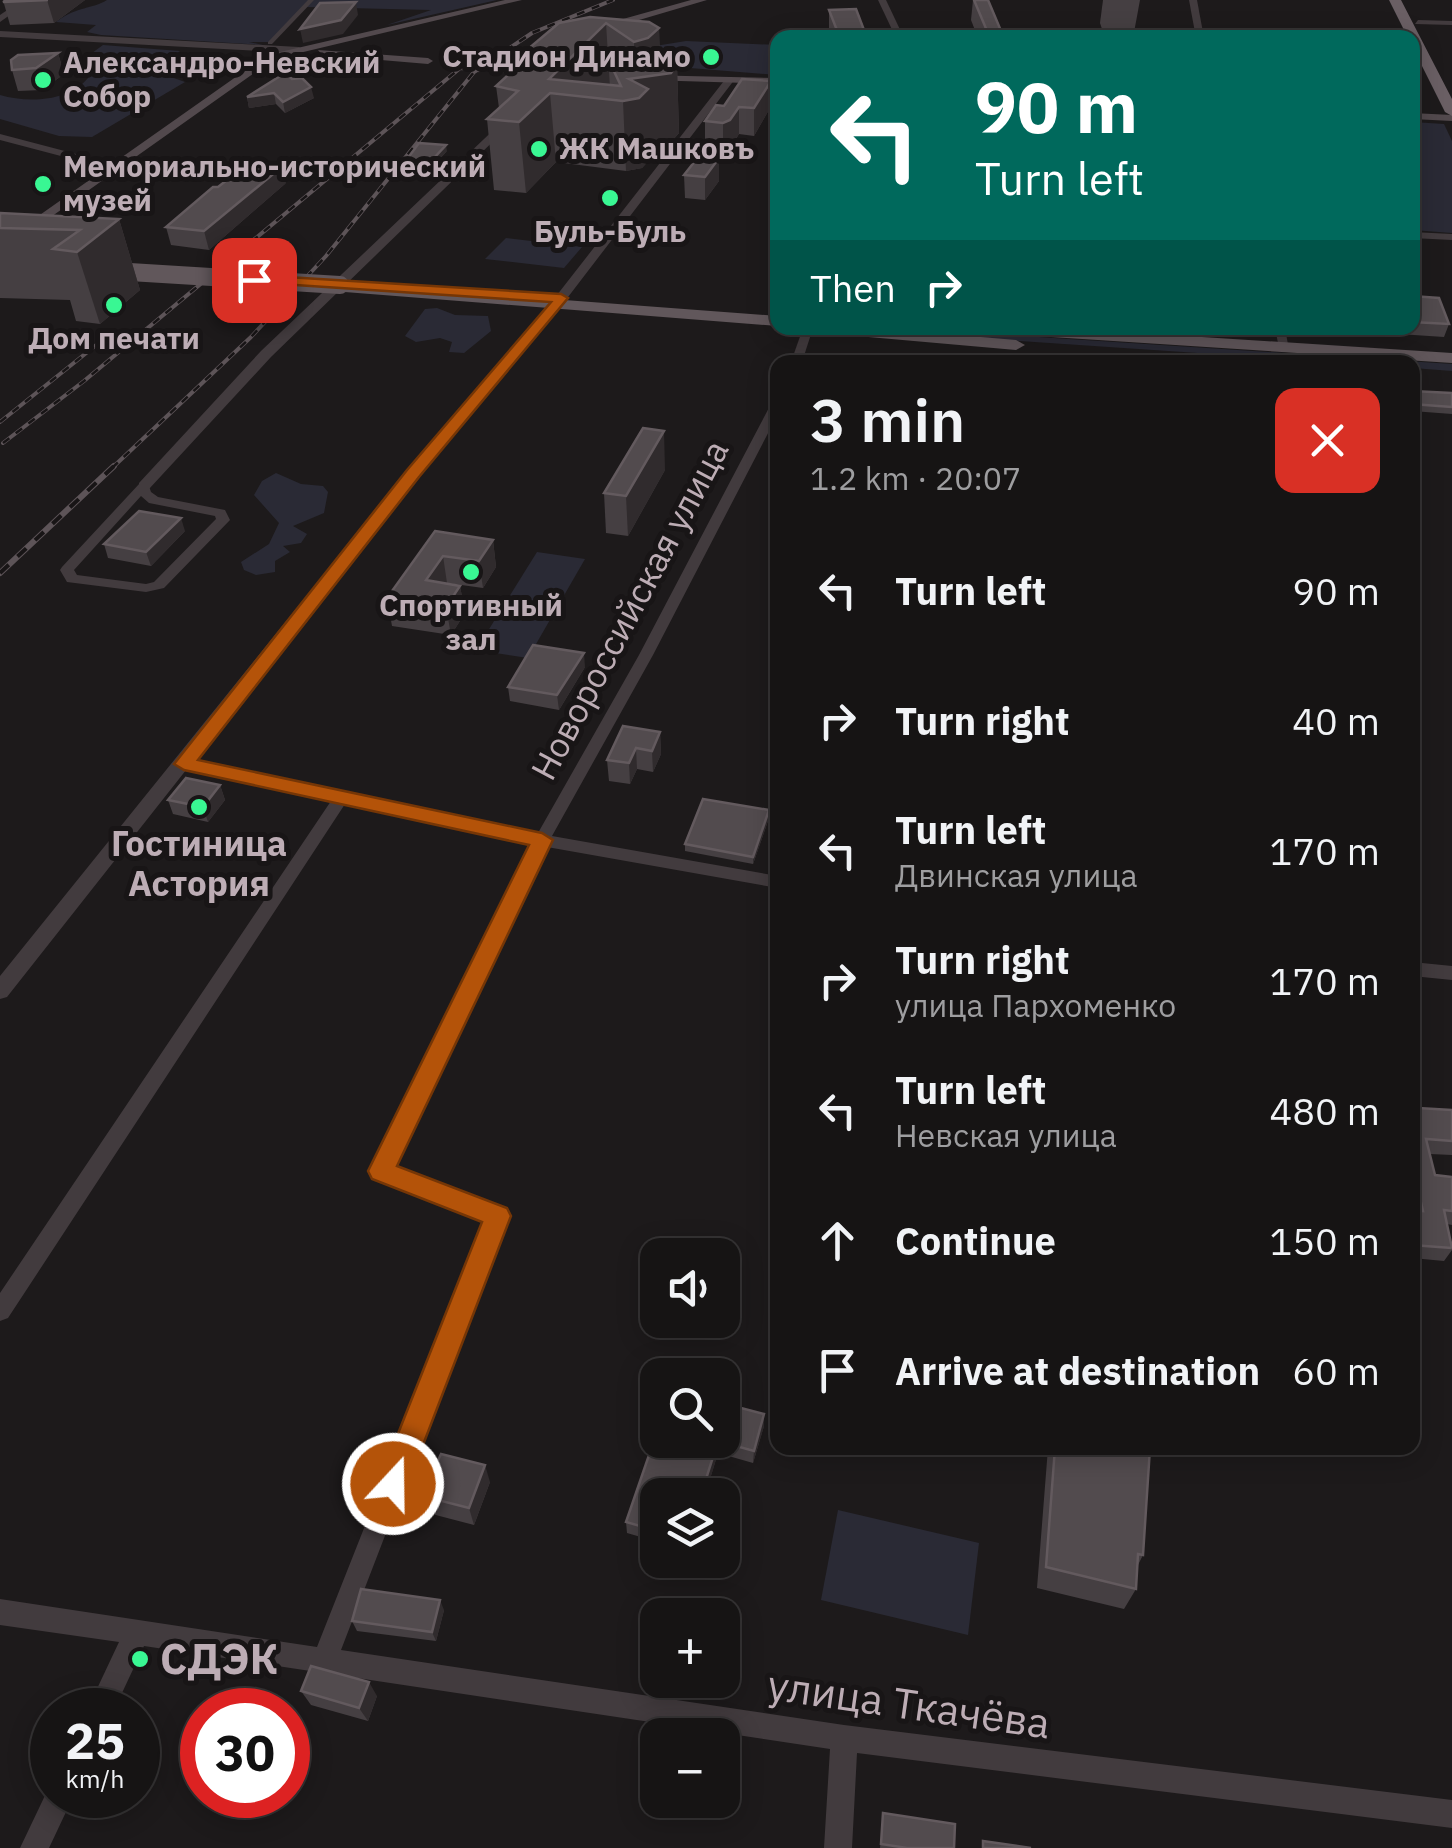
<!DOCTYPE html>
<meta charset="utf-8">
<style>
body{margin:0;font-family:"IBM Plex Sans",sans-serif;background:#232122;color:#f1f3f6;height:100vh;display:flex;flex-direction:column;font-size:38px;white-space:nowrap}
*{box-sizing:border-box;margin:0}
p{font-size:32px;color:#9e9ea0}
.icon{flex:none;width:55px;height:55px;fill:none;stroke:currentColor;stroke-width:2;stroke-linecap:round;stroke-linejoin:round}
.map{position:relative;flex:1;overflow:hidden}
.drawer{position:absolute;left:770px;top:355px;width:650px;height:1100px;display:flex;flex-direction:column;background:#161414;border-radius:20px;box-shadow:0 5px 25px #0003,0 0 0 2px #353334}
.drawer>*{flex:none}
.hud{position:absolute;left:770px;top:30px;width:650px;height:305px;border-radius:20px;box-shadow:0 5px 25px #0003,0 0 0 2px #353334;background:#00695c;color:#fff;overflow:hidden}
.tools{position:absolute;left:640px;top:1238px;display:grid;gap:20px}
.tools a{display:grid;place-items:center;width:100px;height:100px;border-radius:20px;background:#161414;box-shadow:0 5px 25px #0003,0 0 0 2px #353334;font-size:50px}
.speed{position:absolute;left:30px;top:1688px;display:flex;gap:20px;font-size:50px;font-weight:700;text-align:center}
.speed>*{display:grid;place-content:center;width:130px;height:130px;border-radius:50%;background:#161414;box-shadow:0 5px 25px #0003,0 0 0 2px #353334;line-height:1}
.speed small{font-size:25px;font-weight:400}
.speed .limit{border:15px solid #d22;background:#fff;color:#111}
.pin{position:absolute;display:grid;place-items:center;width:85px;height:85px;color:#fff;margin:-42px;border-radius:20px;box-shadow:0 5px 15px #0006}
.me{position:absolute;width:110px;margin:-55px;rotate:21deg;stroke-linejoin:round;filter:drop-shadow(0 0 8px #0008)}
.turn{display:flex;align-items:center;gap:35px;height:210px;padding:0 40px;font-size:45px}
.turn .icon{width:130px;height:130px;stroke-width:2.5}
.turn b{display:block;font-size:70px;line-height:85px}
.then{display:flex;align-items:center;height:95px;padding:0 40px;background:#0003;gap:20px;font-size:38px}
.round{display:grid;place-items:center;flex:none;width:105px;height:105px;border-radius:20px;background:#232122}
.headline{display:flex;align-items:center;justify-content:space-between;height:170px;padding:0 40px}
h1{font-size:60px;font-weight:600;line-height:75px}
ul{padding:0;list-style:none}
li{display:flex;align-items:center;gap:30px;height:130px;padding:0 40px}
li div{flex:1}
li b{display:block;font-size:38px}
li em{font-style:normal}
.map>svg:first-child{display:block}
.green{fill:#2a2a35}
.lines{fill:none;stroke-linecap:round;stroke-linejoin:round}
.secondary-tunnel{stroke:#3d373a;stroke-width:11;stroke-dasharray:11 5;stroke-linecap:butt}
.pedestrian{fill:#423b3e;fill-rule:evenodd}
.minor{fill:#423b3e;fill-rule:evenodd}
.tertiary{fill:#423b3e;fill-rule:evenodd}
.secondary{fill:#52494d;fill-rule:evenodd}
.primary{fill:#61575b;fill-rule:evenodd}
.trunk{fill:#6a5f64;fill-rule:evenodd}
.rail-far1-casing{stroke:#5d5458;stroke-width:4}
.rail-casing{stroke:#5d5458;stroke-width:6}
.rail-far1{stroke:#181516;stroke-width:2.5;stroke-dasharray:8;stroke-linecap:butt}
.rail{stroke:#181516;stroke-width:4;stroke-dasharray:12;stroke-linecap:butt}
.primary-bridge{stroke:#61575b;stroke-width:18}
.wall{fill:#453f42}
.shaded-wall{fill:#302b2d}
.building{fill:#524b4e;stroke:#635a5e;stroke-width:2.5}
.route{fill:#b45309;stroke:#753606;stroke-width:2.5}
.poi-dot{fill:#39f793;stroke:#181516;stroke-width:4}
.labels{text-anchor:middle;stroke-width:10;stroke-linejoin:round;paint-order:stroke}
.far-poi-label{font-size:30px;font-weight:bold;fill:#bdadb5;stroke:#181516;text-anchor:start}
.street-label{font-size:35px;fill:#bdadb5;stroke:#181516}
.poi-label{font-size:35px;font-weight:bold;fill:#bdadb5;stroke:#181516}
.near-poi-label{font-size:42px;font-weight:bold;fill:#bdadb5;stroke:#181516;text-anchor:start}
.near-street-label{font-size:42px;fill:#bdadb5;stroke:#181516}
</style>
<div class="map">
<svg width="1452" height="1848" viewBox="0 0 1452 1848">
<rect width="100%" height="100%" fill="#1d1a1b"/>
<g class="green">
<path d="M107,0H497L387,25L431,10L305,7L271,42H249L263,45L101,35L87,32L96,25L56,22C79,5 91,10 107,0Z"/>
<path d="M686,41L777,45V75L653,65L655,46Z"/>
<path d="M103,45L180,51L166,60L156,75L173,65L185,67L171,77L185,82L92,137L59,136L0,119V95C28,103 68,102 88,78L78,70L83,64H77Z"/>
<path d="M1413,122L1444,124L1452,141V233L1413,230Z"/>
<path d="M506,238L582,247L564,268L485,259Z"/>
<path d="M437,308L455,315L488,316L491,331L464,353L449,352L452,342L440,338L416,342L405,336L425,309Z"/>
<path d="M903,328L1452,364V371L1413,368L1412,362H1333L902,333Z"/>
<path d="M276,473L301,484L323,486L328,492L324,513L293,526L307,534L301,543L283,546L290,552L275,561V572L256,575L244,570L241,562L269,544L279,523L254,495L262,481Z"/>
<path d="M537,552L585,559L528,658L476,650Z"/>
<path d="M838,1510L979,1543L968,1635L821,1600Z"/>
</g>
<g class="lines">
<path class="secondary-tunnel" d="M453,64L483,67"/>
<path class="pedestrian" d="M308,0H314L272,44H268V42Z"/>
<g class="minor">
<path d="M878,0H886L904,38H896Z"/>
<path d="M1189,0H1197L1204,38H1196Z"/>
<path d="M1418,20L1452,21V25L1415,24Z"/>
<path d="M1412,232L1452,234V240L1412,238Z"/>
<path d="M803,328H813L802,362H791Z"/>
<path d="M1275,328H1285L1289,350L1279,348Z"/>
<path d="M778,399V414L653,655L552,836L778,876V888L547,847L394,1167L505,1210L508,1216L341,1650L844,1725L1452,1800V1828L857,1753L852,1848H824L830,1749L144,1646L114,1710H87L119,1642L0,1625V1599L317,1647L486,1220L375,1177L372,1171L532,844L345,804L8,1318L0,1321V1293L331,801L184,769L178,768L176,764L178,760L184,759L538,833L639,655L772,402Z"/>
<path d="M144,482L148,483L151,492L158,497L225,510L230,520L164,588L146,592L67,582L60,570L62,567L140,483ZM141,496L149,503L215,516L216,519L154,582L146,584L77,575L74,570Z"/>
<path d="M1412,962L1452,966V980L1412,976Z"/>
<path d="M50,1785H52V1795H74L49,1848H20Z"/>
</g>
<g class="tertiary">
<path d="M22,0H31L0,22V15Z"/>
<path d="M0,31L299,47L304,50L299,53L0,37Z"/>
<path d="M727,77L735,79L565,301L418,476L7,997L0,999V976L408,470L557,295Z"/>
<path d="M504,120L513,122L271,357L149,489H139V483L261,351Z"/>
<path d="M0,134L118,165L119,167L114,170L0,140Z"/>
</g>
<g class="secondary">
<path d="M505,0H522L274,59L0,253V243L267,55Z"/>
<path d="M691,0H707L629,23L608,36L599,34L623,19Z"/>
<path d="M318,50L428,58L433,61L428,64L322,55Z"/>
<path d="M479,65L540,70L545,73L540,76L483,70Z"/>
<path d="M642,75L778,78V84L646,80Z"/>
<path d="M1412,113L1452,115V121L1412,119Z"/>
</g>
<g class="primary">
<path d="M338,283L778,316V326L332,291V285Z"/>
<path d="M815,328H876L1016,340L1025,345L1016,350L823,333Z"/>
<path d="M982,328H1062L1452,353V363L990,333Z"/>
</g>
<path class="trunk" d="M1389,0H1401L1452,99V116L1445,112L1412,46V38H1408Z"/>
<g class="rail-far1-casing">
<g id="rail-far1">
<path d="M0,422L105,338"/>
<path d="M3,443L84,381L471,59"/>
<path d="M112,468L251,337L326,256L474,72L532,33L613,0"/>
</g>
</g>
<g class="rail-casing">
<path id="rail" d="M0,573L114,466"/>
</g>
<use href="#rail-far1" class="rail-far1"/>
<use href="#rail" class="rail"/>
<path class="primary-bridge" d="M97,270L340,285"/>
</g>
<g class="wall">
<path d="M3,0H85L54,23L10,25Z"/>
<path d="M973,0L1004,38H978L971,20Z"/>
<path d="M1103,0H1140L1133,38H1105L1100,23Z"/>
<path d="M829,10L867,38H831L829,30Z"/>
<path d="M590,17L659,28L660,65H677L679,133L672,141L650,145L651,158L642,168L626,171L556,162L526,193L494,190L487,119L499,108L496,86L510,73L509,65Z"/>
<path d="M58,53L64,74L42,90L18,91L12,70Z"/>
<path d="M285,73L314,98L285,113L276,104L249,108L247,97Z"/>
<path d="M716,105L770,108L754,136L739,134L730,148L723,151L705,149V121Z"/>
<path d="M447,151L422,178L400,176L399,170Z"/>
<path d="M719,158V181L705,200L685,198L684,175Z"/>
<path d="M286,183L209,250L171,245L166,227Z"/>
<path d="M0,213L119,219L140,290L100,324L76,321L70,300L0,298Z"/>
<path d="M1412,296L1449,324L1444,337L1399,334L1397,328H1412Z"/>
<path d="M1412,391L1452,393V414L1412,411Z"/>
<path d="M665,470L628,536L606,533L604,493Z"/>
<path d="M185,531L151,566L108,558L104,544Z"/>
<path d="M435,531L493,540L496,567L483,588L447,583L460,586L465,613L451,635L392,626L387,598Z"/>
<path d="M585,667L559,710L510,701L508,687Z"/>
<path d="M660,732L661,754L653,772L637,769L630,784L609,781L607,760Z"/>
<path d="M220,785L225,800L208,822L173,814L168,800Z"/>
<path d="M769,810V818L753,864L685,851V844Z"/>
<path d="M1412,1084L1418,1108L1452,1110V1155L1430,1154L1435,1175L1452,1177V1225L1447,1224L1452,1250L1444,1261L1412,1258Z"/>
<path d="M764,1414V1426L753,1463L718,1453L705,1495H658V1542L627,1533L626,1522L658,1429Z"/>
<path d="M1048,1448H1150L1143,1555L1138,1565L1136,1589L1124,1609L1037,1588Z"/>
<path d="M490,1482L474,1525L428,1513L422,1496Z"/>
<path d="M444,1610L436,1641L357,1631L352,1621Z"/>
<path d="M301,1691L377,1696L368,1721L311,1705Z"/>
<path d="M883,1813L954,1848H880Z"/>
</g>
<g class="shaded-wall">
<path d="M47,0H85L54,23Z"/>
<path d="M356,2L358,15L343,34L303,43L300,29Z"/>
<path d="M606,23L610,88L550,93L556,162L526,193L519,122L549,79Z"/>
<path d="M659,28L660,75L677,65L679,133L672,141L650,145L651,158L642,168L626,171L623,101L629,79L635,78L634,42Z"/>
<path d="M58,53L64,74L42,90L36,68Z"/>
<path d="M771,81L770,108L754,136V108Z"/>
<path d="M311,87L314,98L285,113L283,102Z"/>
<path d="M274,93L276,104L249,108L247,97Z"/>
<path d="M739,107V134L730,148L723,151V123Z"/>
<path d="M446,145L447,151L422,178L421,172Z"/>
<path d="M719,158V181L705,200V177Z"/>
<path d="M283,166L286,183L209,250L204,231Z"/>
<path d="M119,219L140,290L100,324L77,252Z"/>
<path d="M664,431L665,470L628,536L626,496Z"/>
<path d="M181,518L185,531L151,566L146,552Z"/>
<path d="M493,540L496,567L483,588L479,561Z"/>
<path d="M443,556L447,583L426,580Z"/>
<path d="M460,586L465,613L451,635L446,607Z"/>
<path d="M584,653L585,667L559,710L557,695Z"/>
<path d="M660,732L661,754L653,772L652,751Z"/>
<path d="M636,748L637,769L630,784L629,763Z"/>
<path d="M220,785L225,800L208,822L203,807Z"/>
<path d="M769,810V818L753,864V857Z"/>
<path d="M764,1414V1426L753,1463L754,1451Z"/>
<path d="M718,1441V1453L705,1495H701Z"/>
<path d="M485,1465L490,1482L474,1525L469,1508Z"/>
<path d="M736,1512V1523L725,1562V1551Z"/>
<path d="M440,1600L444,1610L436,1641L432,1632Z"/>
<path d="M369,1682L377,1696L368,1721L359,1708Z"/>
</g>
<g class="building">
<path d="M7,0H48L3,2Z"/>
<path d="M974,0H988L1004,38H990Z"/>
<path d="M356,2L341,20L300,29L320,3Z"/>
<path d="M856,9L867,38H840L829,10Z"/>
<path d="M590,17L649,22L659,28L648,38L634,42L606,23L549,79L621,86L613,69L619,64L677,65L671,73L629,79L648,89L639,98L623,101L550,93L519,122L487,119L518,91L496,86L518,66L509,65L559,23Z"/>
<path d="M58,53L36,68L12,70L11,60L18,55Z"/>
<path d="M285,73L292,79L302,78L311,87L283,102L274,93L247,97Z"/>
<path d="M742,79L771,81L754,108L739,107L730,120L723,123L705,121L716,105L724,106Z"/>
<path d="M419,143L446,145L421,172L399,170Z"/>
<path d="M699,156L719,158L705,177L684,175Z"/>
<path d="M250,162L283,166L204,231L166,227L213,187H218Z"/>
<path d="M0,213L119,219L77,252L53,249L80,230L0,228Z"/>
<path d="M1412,296L1439,298L1449,324L1412,322Z"/>
<path d="M1412,391L1452,393V407L1412,404Z"/>
<path d="M643,428L664,431L626,496L604,493Z"/>
<path d="M139,511L181,518L146,552L104,544Z"/>
<path d="M435,531L493,540L479,561L443,556L426,580L460,586L446,607L387,598Z"/>
<path d="M533,645L584,653L557,695L508,687Z"/>
<path d="M623,726L660,732L652,751L636,748L629,763L607,760Z"/>
<path d="M186,778L220,785L203,807L168,800Z"/>
<path d="M703,799L769,810L753,857L685,844Z"/>
<path d="M1412,1084L1418,1108L1452,1110V1141L1426,1139L1435,1175L1452,1177V1211L1444,1210L1452,1248L1412,1245V1210L1423,1211L1414,1172L1412,1171Z"/>
<path d="M722,1403L764,1414L754,1451L718,1441L701,1495H658V1531L626,1522L658,1429V1440H722Z"/>
<path d="M1055,1448H1150L1143,1555L1138,1554L1136,1589L1046,1567Z"/>
<path d="M441,1454L485,1465L469,1508L422,1496Z"/>
<path d="M722,1508L736,1512L725,1551H722Z"/>
<path d="M361,1589L440,1600L432,1632L352,1621Z"/>
<path d="M311,1666L369,1682L359,1708L301,1691Z"/>
<path d="M883,1813L955,1824L954,1848H907L881,1844Z"/>
<path d="M983,1841L1031,1848H983Z"/>
</g>
<path class="route" d="M254,275L561,294L568,298L419,477L198,760L542,833L553,840L397,1166L507,1208L511,1216L408,1484L404,1495L393,1500L382,1495L378,1484L482,1222L372,1179L368,1171L529,845L184,770L174,764L407,470L551,302L249,282L247,280Z"/>
<g class="poi-dot">
<circle cx="711" cy="57" r="10"/>
<circle cx="43" cy="80" r="10"/>
<circle cx="539" cy="149" r="10"/>
<circle cx="43" cy="184" r="10"/>
<circle cx="610" cy="198" r="10"/>
<circle cx="114" cy="305" r="10"/>
<circle cx="471" cy="572" r="10"/>
<circle cx="199" cy="807" r="10"/>
<circle cx="140" cy="1659" r="10"/>
</g>
<g class="labels">
<g class="far-poi-label">
<text x="691" y="67" text-anchor="end">Стадион Динамо</text>
<text x="63" y="73">Александро-Невский<tspan x="63" dy="34">Собор</tspan></text>
<text x="559" y="159">ЖК Машковъ</text>
<text x="63" y="177">Мемориально-исторический<tspan x="63" dy="34">музей</tspan></text>
<text x="610" y="242" text-anchor="middle">Буль-Буль</text>
<text x="114" y="349" text-anchor="middle">Дом печати</text>
<text x="471" y="616" text-anchor="middle">Спортивный<tspan x="471" dy="34">зал</tspan></text>
</g>
<g class="street-label">
<text transform="translate(630 610) rotate(-62)" y="12">Новороссийская улица</text>
</g>
<g class="poi-label">
<text x="199" y="856">Гостиница<tspan x="199" dy="40">Астория</tspan></text>
</g>
<g class="near-poi-label">
<text x="160" y="1674">СДЭК</text>
</g>
<g class="near-street-label">
<text transform="translate(909 1704) rotate(8)" y="15">улица Ткачёва</text>
</g>
</g>
</svg>
<div class="tools">
<a><svg class="icon" aria-label="sound" viewBox="0 0 24 24"><path d="M4 9h4l5-4v14l-5-4H4zM17 9q2 3 0 6"/></svg></a>
<a><svg class="icon" aria-label="search" viewBox="0 0 24 24"><circle cx="10" cy="10" r="6"/><path d="M15 15l6 6"/></svg></a>
<a><svg class="icon" aria-label="layers" viewBox="0 0 24 24"><path d="M12 4l9 5-9 5-9-5zM3 14l9 5 9-5"/></svg></a>
<a>+</a>
<a>−</a>
</div>
<div class="speed"><div>25<small>km/h</small></div><div class="limit">30</div></div>
<div class="pin" style="left:254px;top:280px;background:#d93025"><svg class="icon" aria-label="arrive" viewBox="0 0 24 24"><path d="M6 21V4h12l-3 4 3 4H6"/></svg></div>
<svg class="me" style="left:393px;top:1484px" viewBox="-20 -20 40 40"><circle r="17" fill="#b45309" stroke="#fff" stroke-width="3"/><path d="M0-11L8 9 0 5-8 9z" fill="#fff"/></svg>
<div class="hud">
<div class="turn"><svg class="icon" aria-label="left" viewBox="0 0 24 24"><path d="M17 20v-9H6M10 6l-5 5 5 5"/></svg><div><b>90 m</b>Turn left</div></div>
<div class="then">Then<svg class="icon" aria-label="right" viewBox="0 0 24 24"><path d="M7 20v-9h11M14 6l5 5-5 5"/></svg></div>
</div>
<section class="drawer">
<div class="headline"><div><h1>3 min</h1><p>1.2 km · 20:07</p></div><a class="round" style="background:#d93025;color:#fff"><svg class="icon" aria-label="close" viewBox="0 0 24 24"><path d="M6 6l12 12M18 6L6 18"/></svg></a></div>
<ul>
<li><svg class="icon" aria-label="left" viewBox="0 0 24 24"><path d="M17 20v-9H6M10 6l-5 5 5 5"/></svg><div><b>Turn left</b></div><em>90 m</em></li>
<li><svg class="icon" aria-label="right" viewBox="0 0 24 24"><path d="M7 20v-9h11M14 6l5 5-5 5"/></svg><div><b>Turn right</b></div><em>40 m</em></li>
<li><svg class="icon" aria-label="left" viewBox="0 0 24 24"><path d="M17 20v-9H6M10 6l-5 5 5 5"/></svg><div><b>Turn left</b><p>Двинская улица</p></div><em>170 m</em></li>
<li><svg class="icon" aria-label="right" viewBox="0 0 24 24"><path d="M7 20v-9h11M14 6l5 5-5 5"/></svg><div><b>Turn right</b><p>улица Пархоменко</p></div><em>170 m</em></li>
<li><svg class="icon" aria-label="left" viewBox="0 0 24 24"><path d="M17 20v-9H6M10 6l-5 5 5 5"/></svg><div><b>Turn left</b><p>Невская улица</p></div><em>480 m</em></li>
<li><svg class="icon" aria-label="ahead" viewBox="0 0 24 24"><path d="M12 20V5M6 11l6-6 6 6"/></svg><div><b>Continue</b></div><em>150 m</em></li>
<li><svg class="icon" aria-label="arrive" viewBox="0 0 24 24"><path d="M6 21V4h12l-3 4 3 4H6"/></svg><div><b>Arrive at destination</b></div><em>60 m</em></li>
</ul>
</section>
</div>
